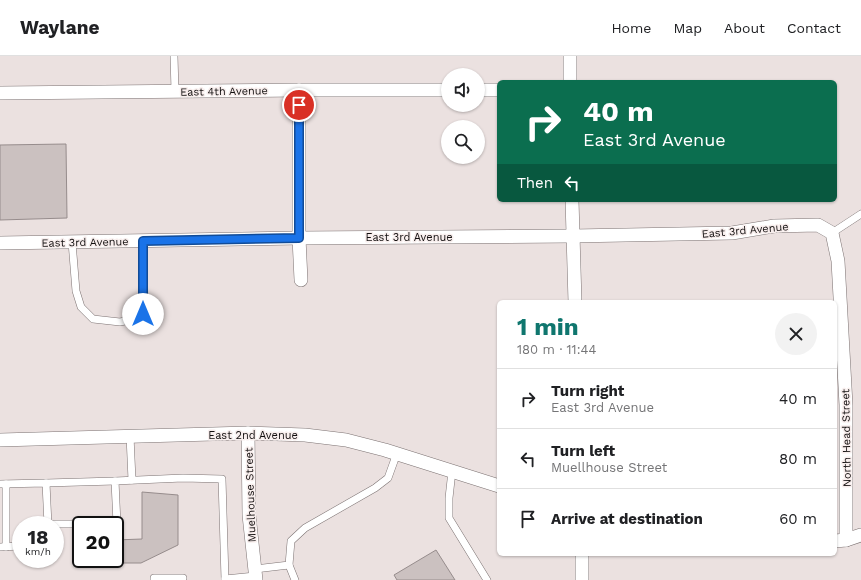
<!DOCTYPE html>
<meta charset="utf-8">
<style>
body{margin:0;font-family:"Work Sans",sans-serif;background:#f2f2f2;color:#202124;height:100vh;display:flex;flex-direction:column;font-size:15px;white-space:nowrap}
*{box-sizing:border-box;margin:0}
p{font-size:13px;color:#757577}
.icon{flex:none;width:22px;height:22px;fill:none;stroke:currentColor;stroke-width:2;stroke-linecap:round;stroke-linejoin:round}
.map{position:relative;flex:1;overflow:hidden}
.side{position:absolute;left:497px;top:244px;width:340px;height:256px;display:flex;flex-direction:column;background:#fff;border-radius:6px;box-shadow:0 1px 3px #0004}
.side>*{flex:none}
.guide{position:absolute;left:497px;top:24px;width:340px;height:122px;border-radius:6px;box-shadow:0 1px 3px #0004;background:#0b6e4f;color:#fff;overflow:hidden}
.fabs{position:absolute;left:441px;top:12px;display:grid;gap:8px}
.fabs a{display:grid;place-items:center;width:44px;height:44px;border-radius:50%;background:#fff;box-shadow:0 1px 3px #0004;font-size:20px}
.speed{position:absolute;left:12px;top:460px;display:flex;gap:8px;font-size:20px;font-weight:700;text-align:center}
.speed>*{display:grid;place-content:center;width:52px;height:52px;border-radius:50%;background:#fff;box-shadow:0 1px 3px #0004;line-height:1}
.speed small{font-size:10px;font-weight:400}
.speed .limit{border:2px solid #111;border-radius:6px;background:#fff;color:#111}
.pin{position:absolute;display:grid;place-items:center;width:34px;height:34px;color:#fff;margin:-17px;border:2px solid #fff;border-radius:50%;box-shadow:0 1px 4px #0007}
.me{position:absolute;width:44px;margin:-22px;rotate:0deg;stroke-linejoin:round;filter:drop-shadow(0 0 3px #0008)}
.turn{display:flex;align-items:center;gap:14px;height:84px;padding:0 20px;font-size:18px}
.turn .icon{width:52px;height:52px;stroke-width:2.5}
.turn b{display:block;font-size:28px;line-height:34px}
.then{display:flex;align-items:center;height:38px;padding:0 20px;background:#0003;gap:8px;font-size:15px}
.round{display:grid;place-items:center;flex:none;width:42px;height:42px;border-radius:21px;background:#f2f2f2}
.overview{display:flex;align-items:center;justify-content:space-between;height:68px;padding:0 20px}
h1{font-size:24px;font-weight:700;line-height:30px;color:#0f766e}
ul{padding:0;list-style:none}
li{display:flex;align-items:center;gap:12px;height:60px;padding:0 20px;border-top:1px solid #e0e0e0}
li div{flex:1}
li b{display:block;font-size:15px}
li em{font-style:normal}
header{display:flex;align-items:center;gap:24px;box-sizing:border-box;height:56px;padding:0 20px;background:#fff;border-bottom:1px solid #e0e0e0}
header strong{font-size:19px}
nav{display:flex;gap:22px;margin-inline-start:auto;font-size:14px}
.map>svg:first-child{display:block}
.building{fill:#cbc1c0;stroke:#968c8c}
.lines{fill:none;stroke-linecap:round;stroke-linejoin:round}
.lane-casing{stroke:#7c7272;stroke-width:8}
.street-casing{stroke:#7c7272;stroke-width:14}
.lane{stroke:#fff;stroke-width:7}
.street{stroke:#fff;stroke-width:13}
.route-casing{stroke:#114b97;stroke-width:10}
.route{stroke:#1a73e8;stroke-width:7}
.labels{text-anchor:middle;stroke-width:3;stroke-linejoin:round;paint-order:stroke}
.street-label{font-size:11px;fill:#120f0f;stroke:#f8eeed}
</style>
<header>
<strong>Waylane</strong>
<nav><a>Home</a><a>Map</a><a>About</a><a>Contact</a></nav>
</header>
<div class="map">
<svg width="861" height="524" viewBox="0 0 861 524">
<rect width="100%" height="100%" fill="#ebe1e0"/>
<g class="building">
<path d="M66,88L67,162L0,164V89Z"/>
<path d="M142,436L178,439V489L141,507H96V503H115V484L142,483Z"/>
<path d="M436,494L455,524H397L394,519Z"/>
</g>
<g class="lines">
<g class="lane-casing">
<g id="lane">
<path d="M174,0L175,35"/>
<path d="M832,177L861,158"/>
<path d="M72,186L76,235L81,251L93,263L120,266L140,262L143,258V185"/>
<path d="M130,380L132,424"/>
<path d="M452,415L449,442V462L487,524"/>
<path d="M46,427L115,425"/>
<path d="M0,428L46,427L48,469"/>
<path d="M6,428V491"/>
<path d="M48,468H117L115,425L183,422L222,423L225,523"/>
<path d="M0,491L21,490"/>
<path d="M289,509L295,524"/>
<path d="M255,513L289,509L291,485L305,472L375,432L388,422L397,397"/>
<path d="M154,524V522H183"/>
<path d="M225,524V523L255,520"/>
</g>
</g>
<g class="street-casing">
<g id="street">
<path d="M570,0V26"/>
<path d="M299,34V182L301,224"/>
<path d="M478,34H499"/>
<path d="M0,37L299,34H448"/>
<path d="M572,144L575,246"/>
<path d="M0,187L299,182L573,180L732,177L774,170L818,169L832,177L838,205L846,349V484"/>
<path d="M248,377L249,459L256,524"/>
<path d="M0,384L248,377L305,379L346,384L385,394L499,430"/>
<path d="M835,485L846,484L861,479"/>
<path d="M582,498V524"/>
</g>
</g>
<use href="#lane" class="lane"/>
<use href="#street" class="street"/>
</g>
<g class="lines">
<g class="route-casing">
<path id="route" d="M143,258V185L299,182V49"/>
</g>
<use href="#route" class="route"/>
</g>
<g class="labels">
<g class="street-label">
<text transform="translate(224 35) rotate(-1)" y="4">East 4th Avenue</text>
<text transform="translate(745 174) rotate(-5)" y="4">East 3rd Avenue</text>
<text x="409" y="185">East 3rd Avenue</text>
<text transform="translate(85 186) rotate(-1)" y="4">East 3rd Avenue</text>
<text x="253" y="383">East 2nd Avenue</text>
<text transform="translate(846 382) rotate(-91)" y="4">North Head Street</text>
<text transform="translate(250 439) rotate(-92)" y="4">Muelhouse Street</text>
</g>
</g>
</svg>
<div class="fabs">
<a><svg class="icon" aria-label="sound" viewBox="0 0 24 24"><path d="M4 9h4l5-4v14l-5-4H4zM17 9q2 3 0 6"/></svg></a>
<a><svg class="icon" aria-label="search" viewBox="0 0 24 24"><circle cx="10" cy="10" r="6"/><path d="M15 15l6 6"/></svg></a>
</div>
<div class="speed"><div>18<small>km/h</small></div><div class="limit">20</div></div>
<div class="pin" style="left:299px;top:49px;background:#d93025"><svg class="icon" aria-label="arrive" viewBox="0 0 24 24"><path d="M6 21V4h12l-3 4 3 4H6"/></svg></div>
<svg class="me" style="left:143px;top:258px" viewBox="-20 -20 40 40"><circle r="19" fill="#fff"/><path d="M0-13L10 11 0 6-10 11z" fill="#1a73e8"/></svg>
<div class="guide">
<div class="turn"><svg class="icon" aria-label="right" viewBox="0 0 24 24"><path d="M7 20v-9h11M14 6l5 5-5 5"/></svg><div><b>40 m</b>East 3rd Avenue</div></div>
<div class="then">Then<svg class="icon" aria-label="left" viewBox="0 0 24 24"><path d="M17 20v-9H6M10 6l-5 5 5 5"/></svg></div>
</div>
<section class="side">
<div class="overview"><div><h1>1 min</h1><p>180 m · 11:44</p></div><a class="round"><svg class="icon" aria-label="close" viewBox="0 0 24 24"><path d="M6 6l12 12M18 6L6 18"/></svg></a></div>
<ul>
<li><svg class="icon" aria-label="right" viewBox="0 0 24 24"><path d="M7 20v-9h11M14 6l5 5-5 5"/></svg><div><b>Turn right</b><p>East 3rd Avenue</p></div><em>40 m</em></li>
<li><svg class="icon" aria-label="left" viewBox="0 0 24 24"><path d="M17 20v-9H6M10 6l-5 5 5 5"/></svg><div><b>Turn left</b><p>Muellhouse Street</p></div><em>80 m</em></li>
<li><svg class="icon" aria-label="arrive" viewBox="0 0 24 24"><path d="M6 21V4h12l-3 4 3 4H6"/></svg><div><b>Arrive at destination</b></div><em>60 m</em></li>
</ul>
</section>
</div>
